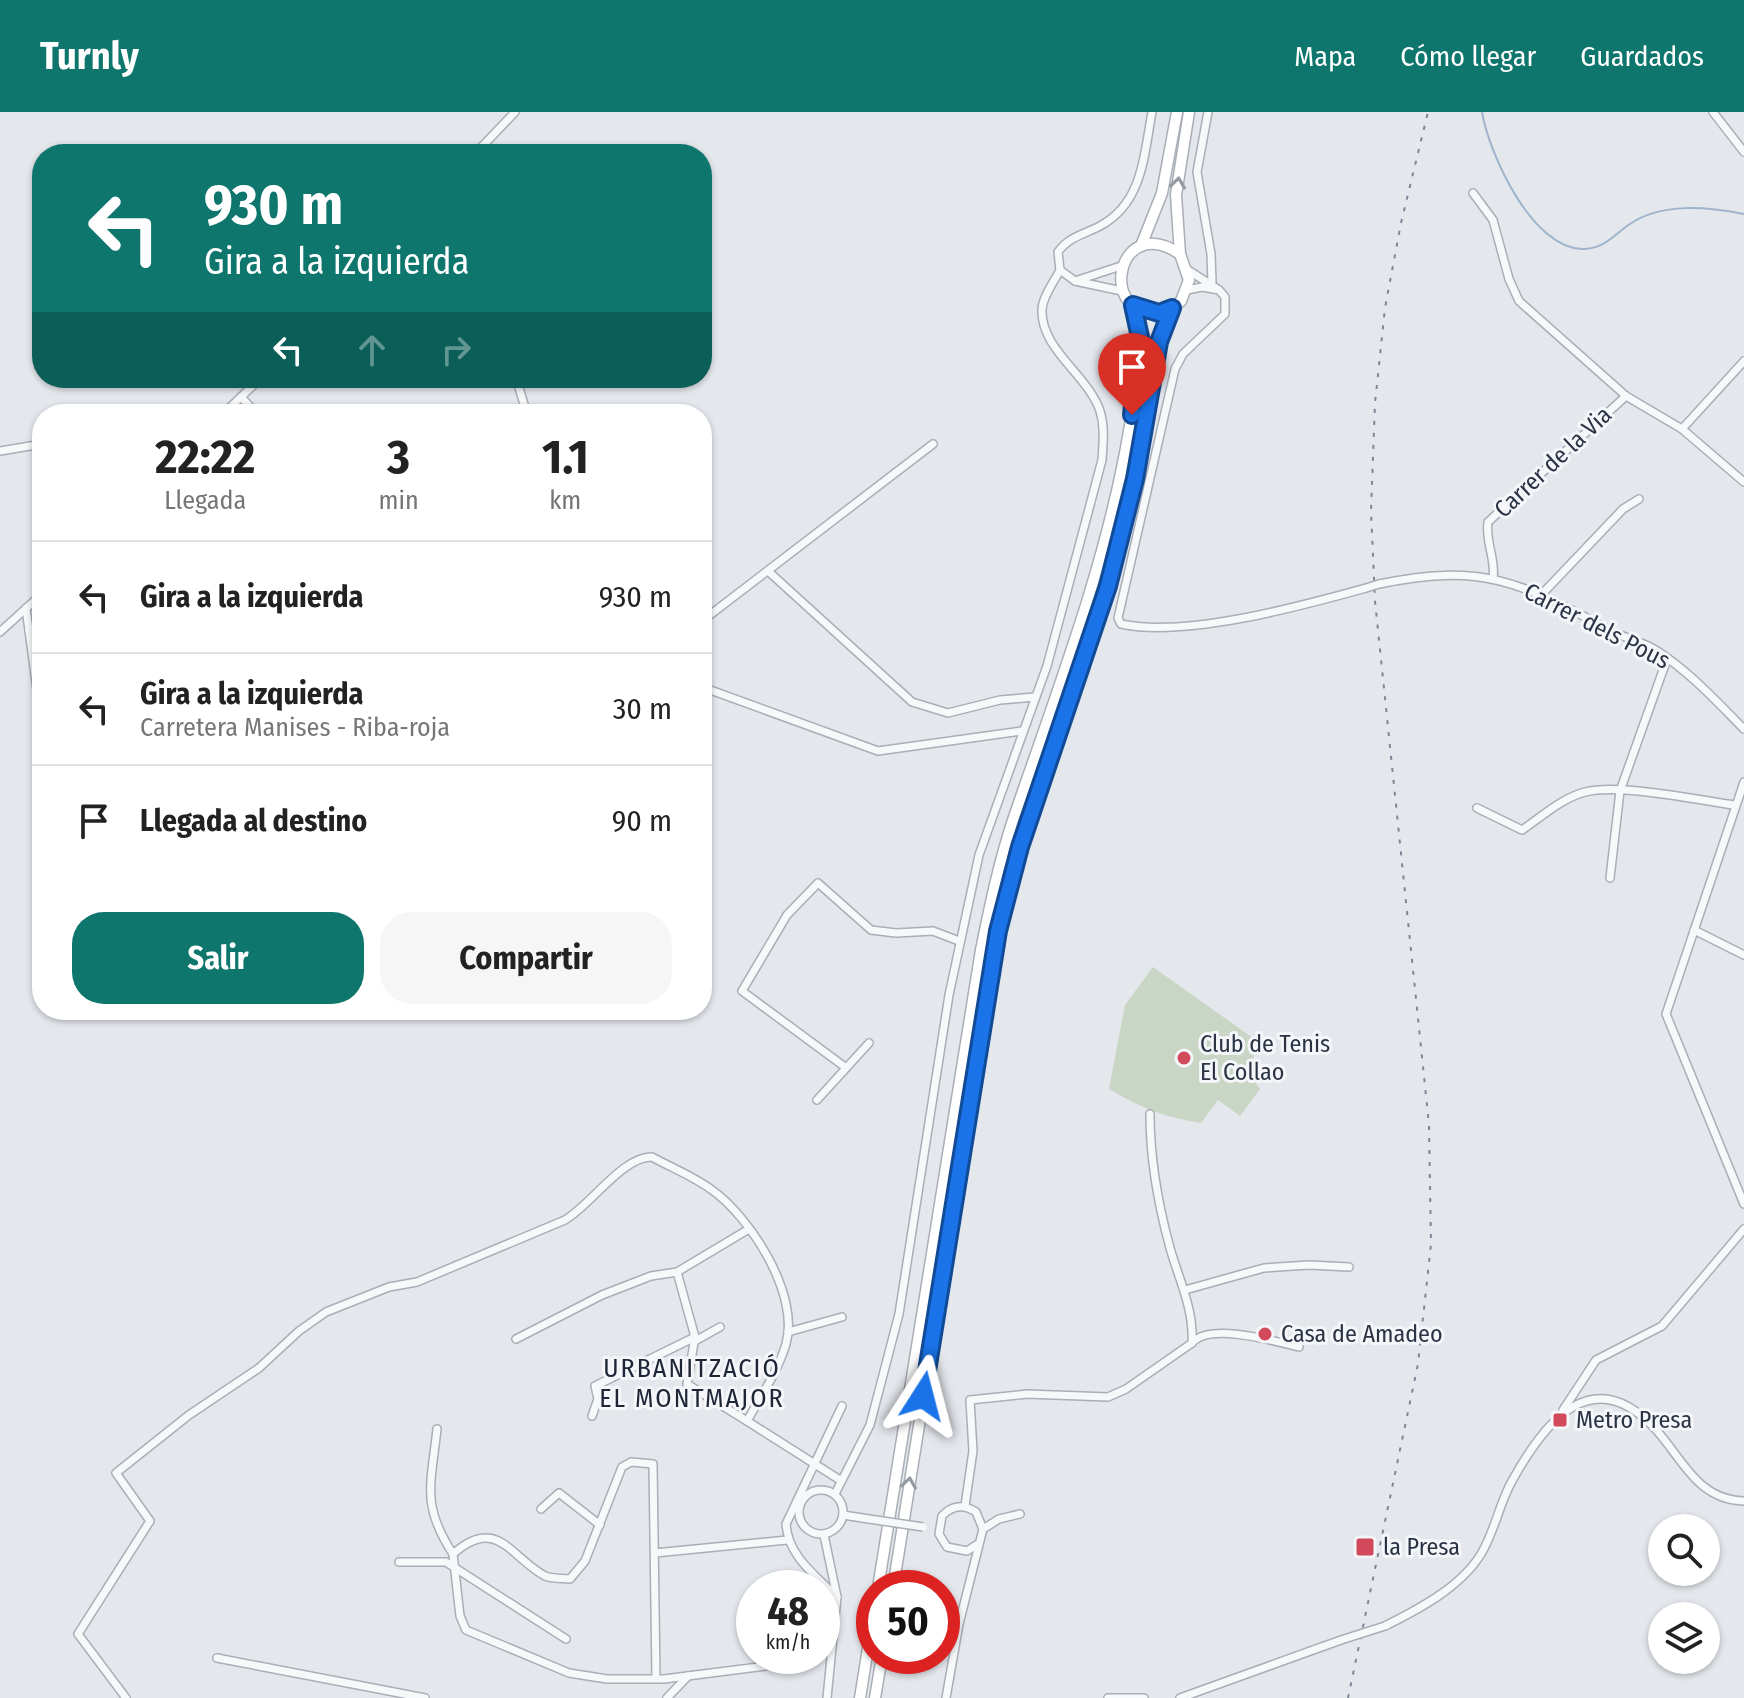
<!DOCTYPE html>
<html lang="es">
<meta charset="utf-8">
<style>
body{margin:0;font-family:"Fira Sans Condensed",sans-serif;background:#f6f6f6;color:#222;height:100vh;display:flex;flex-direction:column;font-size:30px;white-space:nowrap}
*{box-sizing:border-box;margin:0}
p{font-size:26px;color:#767676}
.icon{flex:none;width:44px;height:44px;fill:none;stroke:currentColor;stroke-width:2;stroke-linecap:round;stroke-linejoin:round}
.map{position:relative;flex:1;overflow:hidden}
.panel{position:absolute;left:32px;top:292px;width:680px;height:616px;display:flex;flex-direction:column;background:#fff;border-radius:32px;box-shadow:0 2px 6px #0004}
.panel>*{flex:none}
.banner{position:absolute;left:32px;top:32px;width:680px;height:244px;border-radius:32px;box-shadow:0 2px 6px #0004;background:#0f766e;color:#fff;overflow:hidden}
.controls{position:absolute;left:1648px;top:1402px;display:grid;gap:16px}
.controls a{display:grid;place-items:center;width:72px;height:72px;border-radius:50%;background:#fff;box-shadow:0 2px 6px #0004;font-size:40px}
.speed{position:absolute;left:736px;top:1458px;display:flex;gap:16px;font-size:40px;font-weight:700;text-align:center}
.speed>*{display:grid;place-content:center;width:104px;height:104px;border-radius:50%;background:#fff;box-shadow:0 2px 6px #0004;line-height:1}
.speed small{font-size:20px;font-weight:400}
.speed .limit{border:12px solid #d22;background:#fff;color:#111}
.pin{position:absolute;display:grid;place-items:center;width:68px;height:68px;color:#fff;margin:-82px -34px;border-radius:50% 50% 50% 0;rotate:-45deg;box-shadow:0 0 8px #0007}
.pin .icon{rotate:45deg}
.me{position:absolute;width:88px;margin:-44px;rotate:9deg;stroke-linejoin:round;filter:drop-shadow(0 0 6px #0008)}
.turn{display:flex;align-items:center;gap:28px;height:168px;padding:0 40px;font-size:36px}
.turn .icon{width:104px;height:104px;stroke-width:2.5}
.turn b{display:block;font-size:56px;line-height:68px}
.lanes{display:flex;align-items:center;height:76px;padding:0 40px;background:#0003;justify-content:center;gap:40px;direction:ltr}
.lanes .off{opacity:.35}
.eta{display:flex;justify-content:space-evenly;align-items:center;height:136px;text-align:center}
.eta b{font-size:48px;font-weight:700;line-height:56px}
.cta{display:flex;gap:16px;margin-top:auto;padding:16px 40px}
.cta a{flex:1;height:92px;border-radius:32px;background:#0f766e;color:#fff;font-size:32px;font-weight:700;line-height:92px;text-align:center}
.cta a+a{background:#f6f6f6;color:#222}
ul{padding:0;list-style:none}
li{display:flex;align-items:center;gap:24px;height:112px;padding:0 40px;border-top:2px solid #e0e0e0}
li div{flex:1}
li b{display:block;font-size:30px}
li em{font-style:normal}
header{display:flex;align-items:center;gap:48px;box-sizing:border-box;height:112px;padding:0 40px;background:#0f766e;color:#fff}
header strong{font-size:38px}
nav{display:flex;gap:44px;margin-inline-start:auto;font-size:28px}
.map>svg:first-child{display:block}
.park{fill:#c9d6c5}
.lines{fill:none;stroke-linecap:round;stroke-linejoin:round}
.stream{stroke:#9fb4cc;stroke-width:2}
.street-casing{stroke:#a9aeb7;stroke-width:10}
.secondary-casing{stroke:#a9aeb7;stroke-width:13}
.street{stroke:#f7f8fa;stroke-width:7}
.secondary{stroke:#fff;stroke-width:10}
.rail{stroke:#7d8696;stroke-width:2;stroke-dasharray:4 8;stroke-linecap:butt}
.street-bridge-casing{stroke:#a9aeb7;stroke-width:10;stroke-linecap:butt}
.street-bridge{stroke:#f7f8fa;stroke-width:7}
.oneway{stroke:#959aa2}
.route-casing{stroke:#114b97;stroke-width:20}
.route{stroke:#1a73e8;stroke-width:14}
.poi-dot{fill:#d1495b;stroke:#f4f6f9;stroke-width:3}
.labels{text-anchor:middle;stroke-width:6;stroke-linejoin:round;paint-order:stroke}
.street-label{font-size:24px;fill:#2b3445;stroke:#f4f6f9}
.poi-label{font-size:24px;fill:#2b3445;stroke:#f4f6f9;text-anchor:start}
.neighbourhood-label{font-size:26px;letter-spacing:2px;fill:#1d2536;stroke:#f4f6f9}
</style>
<header>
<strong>Turnly</strong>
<nav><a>Mapa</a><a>Cómo llegar</a><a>Guardados</a></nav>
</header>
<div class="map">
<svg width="1744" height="1586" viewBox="0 0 1744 1586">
<rect width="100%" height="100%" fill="#e4e7ec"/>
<path class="park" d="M1153,855L1260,931L1247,960L1260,977L1240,1004L1218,988L1201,1011C1166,1006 1139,995 1109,977L1125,893Z"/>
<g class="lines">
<path class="stream" d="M1482,0C1489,42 1532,136 1582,137C1605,137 1613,123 1630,112C1662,90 1708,95 1744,102"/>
<g class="street-casing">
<g id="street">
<path d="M1208,0L1197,60L1211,142L1212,170"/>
<path d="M1713,0L1744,40"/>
<path d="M475,42L515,0"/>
<path d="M1473,81L1493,108L1509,167L1519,189L1626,284L1682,317L1744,370"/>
<path d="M1121,154L1075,169L1122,179"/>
<path d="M1075,169L1060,158L1058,140C1068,125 1085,122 1100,114C1143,91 1144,43 1152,0"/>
<path d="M1187,178L1202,175L1219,178L1188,158"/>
<path d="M1219,178L1225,185V202L1183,242L1175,257L1118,506L1121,512C1186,526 1301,494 1366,476"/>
<path d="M516,266L527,302"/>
<path d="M241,285L257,302"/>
<path d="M223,302L261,266"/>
<path d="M1682,317L1744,249"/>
<path d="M0,339L42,332"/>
<path d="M768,459L912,590L948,601L1000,588L1035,585"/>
<path d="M1493,466C1496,447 1485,430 1488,410L1626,284"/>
<path d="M1379,472C1480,451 1520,469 1607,517C1623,526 1642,529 1657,539C1690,560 1717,590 1744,617"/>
<path d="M1543,481L1623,397L1639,387"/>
<path d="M26,496L42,615"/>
<path d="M702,509L933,332"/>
<path d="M29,518H42"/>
<path d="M0,520L42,482"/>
<path d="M702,575L878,639L1022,619"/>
<path d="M1744,670L1666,902L1744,1092"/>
<path d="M1477,696L1522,718C1541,705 1562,686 1585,680C1618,671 1698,688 1734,693"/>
<path d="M1610,766L1620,679L1667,547"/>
<path d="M1694,818L1744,843"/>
<path d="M845,955L742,879L787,803L818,771L871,818L896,821L933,819L959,829"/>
<path d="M817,988L869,931"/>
<path d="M677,1160L695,1225L687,1272L747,1309"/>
<path d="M1185,1178L1264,1156L1309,1153L1349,1155"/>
<path d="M788,1220L842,1205"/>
<path d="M516,1227L602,1183L651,1164L677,1160L749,1117"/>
<path d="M695,1229L720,1215"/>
<path d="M1192,1231C1209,1210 1274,1229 1299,1235"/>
<path d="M1563,1298L1596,1248L1662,1214L1744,1117"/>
<path d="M592,1304L598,1287L595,1274L695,1225"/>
<path d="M437,1317C431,1373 421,1393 453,1442"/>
<circle cx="821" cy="1400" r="22"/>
<path d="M835,1382L870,1313L899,1202L949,883L979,743L1047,554L1102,348C1103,331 1105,315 1100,299C1088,263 1040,237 1042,197C1043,184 1054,170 1060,158"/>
<path d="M965,1394L973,1339L970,1288L1027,1282L1108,1285L1126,1277L1192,1231C1194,1197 1179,1168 1170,1136C1158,1092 1150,1047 1150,1002"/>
<path d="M541,1397L559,1381L600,1413"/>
<path d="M843,1403L869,1407"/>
<path d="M983,1417L999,1407L1020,1402"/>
<path d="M824,1423L837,1485L827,1586"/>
<path d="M655,1441L787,1428"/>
<path d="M399,1450H446L566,1527"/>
<path d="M837,1485C815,1463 788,1444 786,1412L842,1294"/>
<path d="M1385,1514C1419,1497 1461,1475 1481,1442C1495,1419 1499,1392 1512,1369C1545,1309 1594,1247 1658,1320C1684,1350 1699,1388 1744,1389"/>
<path d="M217,1546L425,1586"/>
<path d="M656,1567L653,1352L631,1350L622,1355L585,1449L570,1467C563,1466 551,1467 545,1464C510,1445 497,1403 453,1442L460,1504L466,1518L569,1561L607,1567H664L766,1554L790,1544"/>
<path d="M126,1586L78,1522L150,1409L116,1361L189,1303L259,1256L299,1219L326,1200L389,1175L417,1170L565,1108C591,1093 623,1044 652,1045C672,1056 693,1064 712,1078C750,1105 800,1182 786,1232C778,1259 761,1284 747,1309L840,1368"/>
<path d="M667,1586L688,1564"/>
<path d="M946,1586L959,1512L983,1417L976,1400C964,1392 952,1393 942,1404L939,1422L947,1435L967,1439L978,1432"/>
<path d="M1108,1586H1144"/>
<path d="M1180,1586L1341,1528"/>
</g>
</g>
<g class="secondary-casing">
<g id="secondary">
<path d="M1141,134L1162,81L1177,0"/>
<path d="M1180,142L1176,83L1189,0"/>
<path d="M878,1476L981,838C990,794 999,750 1013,708C1057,579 1106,454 1129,319C1136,278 1147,233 1133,193"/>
<path d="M893,1476L998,819L1012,762L1084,556L1122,425L1159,230L1172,196L1181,189L1189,168L1180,142C1112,96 1095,222 1172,196"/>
<path d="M860,1586L874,1499"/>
<path d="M875,1586L882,1544"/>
</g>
</g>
<use href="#street" class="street"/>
<use href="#secondary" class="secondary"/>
<path class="rail" d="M1348,1586L1418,1252L1431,1132L1429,1013L1375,489L1371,399L1375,291L1385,196L1401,111L1428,0"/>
<g class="street-bridge-casing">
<g id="street-bridge">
<path d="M1366,476L1379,472"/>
<path d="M869,1407L923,1415"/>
<path d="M1341,1528L1385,1514"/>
</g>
</g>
<use href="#street-bridge" class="street-bridge"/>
</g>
<defs><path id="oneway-chevron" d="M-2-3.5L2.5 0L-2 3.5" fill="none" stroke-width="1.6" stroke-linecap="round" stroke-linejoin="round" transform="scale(2)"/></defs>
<g class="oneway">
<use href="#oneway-chevron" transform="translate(1178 71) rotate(-82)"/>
<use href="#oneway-chevron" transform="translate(909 1371) rotate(-81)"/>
</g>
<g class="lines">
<g class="route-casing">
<path id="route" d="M923,1284L998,819L1020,735L1108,474L1135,367L1159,230L1172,196L1159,201L1133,193L1140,225L1132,303"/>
</g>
<use href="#route" class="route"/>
</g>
<g class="poi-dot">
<circle cx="1184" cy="946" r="8"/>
<circle cx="1265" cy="1222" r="8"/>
<rect x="1552" y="1300" width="16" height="16" rx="4"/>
<rect x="1355" y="1425" width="20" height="20" rx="4"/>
</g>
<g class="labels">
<g class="street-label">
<text transform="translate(1553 350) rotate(-43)" y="8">Carrer de la Via</text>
<text transform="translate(1597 514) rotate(27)" y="8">Carrer dels Pous</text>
</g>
<g class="poi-label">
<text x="1200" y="940">Club de Tenis<tspan x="1200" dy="28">El Collao</tspan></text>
<text x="1281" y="1230">Casa de Amadeo</text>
<text x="1576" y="1316">Metro Presa</text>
<text x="1383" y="1443">la Presa</text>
</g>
<g class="neighbourhood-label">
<text x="692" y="1265">URBANITZACIÓ<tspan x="692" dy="30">EL MONTMAJOR</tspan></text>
</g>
</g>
</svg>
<div class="controls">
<a><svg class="icon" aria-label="search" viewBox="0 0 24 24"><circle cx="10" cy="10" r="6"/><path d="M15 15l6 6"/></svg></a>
<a><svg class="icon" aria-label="layers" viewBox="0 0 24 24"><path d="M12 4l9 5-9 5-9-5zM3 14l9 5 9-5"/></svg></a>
</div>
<div class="speed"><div>48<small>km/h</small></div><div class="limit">50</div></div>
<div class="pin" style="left:1132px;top:303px;background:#d93025"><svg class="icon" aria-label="arrive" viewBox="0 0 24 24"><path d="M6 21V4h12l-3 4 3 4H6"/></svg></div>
<svg class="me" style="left:923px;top:1284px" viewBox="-20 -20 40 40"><path d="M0-17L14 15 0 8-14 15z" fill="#1a73e8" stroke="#fff" stroke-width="4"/></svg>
<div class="banner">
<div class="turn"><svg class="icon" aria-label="left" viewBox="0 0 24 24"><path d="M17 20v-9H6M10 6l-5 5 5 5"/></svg><div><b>930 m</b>Gira a la izquierda</div></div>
<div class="lanes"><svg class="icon" aria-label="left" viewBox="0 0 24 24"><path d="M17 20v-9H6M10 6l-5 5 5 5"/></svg><svg class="icon off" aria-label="ahead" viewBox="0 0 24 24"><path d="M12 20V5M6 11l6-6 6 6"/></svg><svg class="icon off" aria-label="right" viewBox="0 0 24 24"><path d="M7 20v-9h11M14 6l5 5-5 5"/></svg></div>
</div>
<section class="panel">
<div class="eta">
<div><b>22:22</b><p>Llegada</p></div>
<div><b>3</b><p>min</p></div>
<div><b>1.1</b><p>km</p></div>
</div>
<ul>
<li><svg class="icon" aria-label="left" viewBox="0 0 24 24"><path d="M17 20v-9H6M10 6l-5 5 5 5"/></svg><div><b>Gira a la izquierda</b></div><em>930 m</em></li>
<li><svg class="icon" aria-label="left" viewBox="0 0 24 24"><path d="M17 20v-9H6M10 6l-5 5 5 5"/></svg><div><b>Gira a la izquierda</b><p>Carretera Manises - Riba-roja</p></div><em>30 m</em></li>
<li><svg class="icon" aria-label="arrive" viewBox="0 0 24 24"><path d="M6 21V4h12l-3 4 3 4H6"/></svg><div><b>Llegada al destino</b></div><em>90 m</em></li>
</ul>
<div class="cta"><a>Salir</a><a>Compartir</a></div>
</section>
</div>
